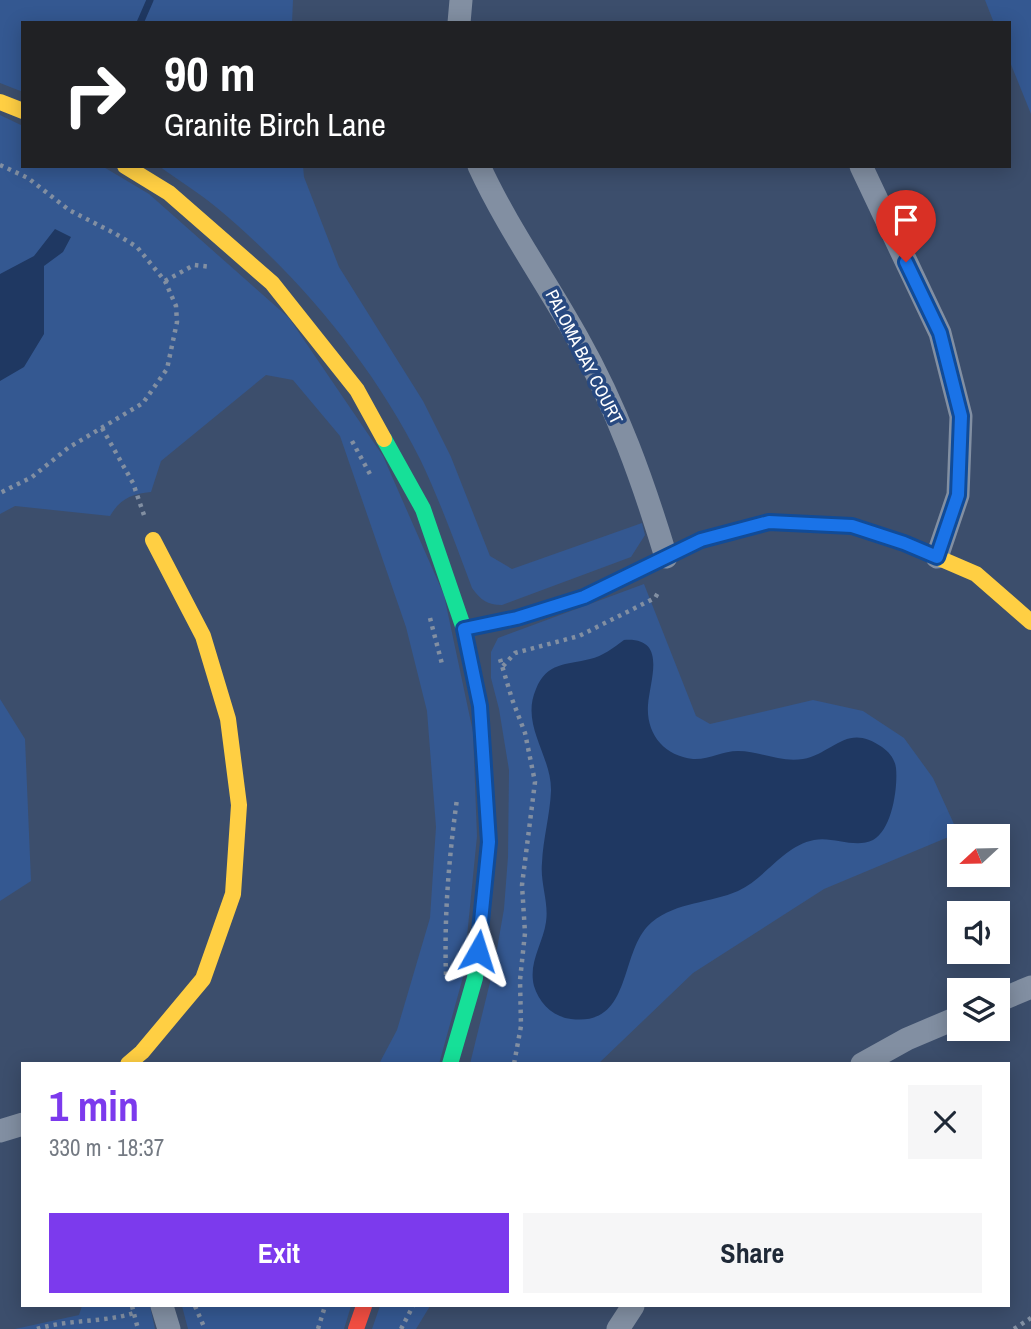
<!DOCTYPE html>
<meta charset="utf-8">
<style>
body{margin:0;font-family:"Archivo Narrow",sans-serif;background:#f6f6f7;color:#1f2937;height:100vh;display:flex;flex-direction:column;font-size:26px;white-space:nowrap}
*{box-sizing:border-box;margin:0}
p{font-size:23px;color:#747a83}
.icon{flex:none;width:38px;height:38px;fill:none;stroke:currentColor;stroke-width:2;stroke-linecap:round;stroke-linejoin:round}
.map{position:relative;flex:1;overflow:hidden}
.details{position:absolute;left:21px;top:1062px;width:989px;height:245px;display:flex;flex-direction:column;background:#fff;border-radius:0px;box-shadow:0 4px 18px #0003}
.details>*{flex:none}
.top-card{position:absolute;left:21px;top:21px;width:990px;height:147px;border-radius:0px;box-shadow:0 4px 18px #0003;background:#202124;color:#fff;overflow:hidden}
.needle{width:46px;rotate:248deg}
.buttons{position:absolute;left:947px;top:824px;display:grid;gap:14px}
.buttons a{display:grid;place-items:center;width:63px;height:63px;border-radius:0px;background:#fff;box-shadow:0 4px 18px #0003;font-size:35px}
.pin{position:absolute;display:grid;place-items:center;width:60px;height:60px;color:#fff;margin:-72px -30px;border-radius:50% 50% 50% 0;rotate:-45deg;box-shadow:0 0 7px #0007}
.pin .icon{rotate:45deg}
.me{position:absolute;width:77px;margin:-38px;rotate:6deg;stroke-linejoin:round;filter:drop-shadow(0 0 5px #0008)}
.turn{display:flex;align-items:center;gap:24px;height:147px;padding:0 28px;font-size:32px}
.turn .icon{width:91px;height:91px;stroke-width:2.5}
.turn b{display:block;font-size:49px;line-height:60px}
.round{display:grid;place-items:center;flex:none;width:74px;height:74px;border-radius:0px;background:#f6f6f7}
.overview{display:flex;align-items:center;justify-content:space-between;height:119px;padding:0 28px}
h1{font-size:42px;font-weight:800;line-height:52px;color:#7c3aed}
.action{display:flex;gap:14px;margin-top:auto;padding:14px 28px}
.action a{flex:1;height:80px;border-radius:0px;background:#7c3aed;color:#fff;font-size:28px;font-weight:800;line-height:80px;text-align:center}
.action a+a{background:#f6f6f7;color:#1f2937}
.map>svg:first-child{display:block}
.green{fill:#345891}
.water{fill:#1f3862}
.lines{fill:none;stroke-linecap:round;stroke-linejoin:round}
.stream{stroke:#1f3862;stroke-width:7}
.path{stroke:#828fa2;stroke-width:4.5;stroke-dasharray:3.5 5;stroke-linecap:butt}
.street{stroke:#828fa2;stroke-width:23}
.fast{stroke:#16e098;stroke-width:16}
.slow{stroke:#ffcf43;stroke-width:16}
.jam{stroke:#f24e42;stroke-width:16}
.route-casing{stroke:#114b97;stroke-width:18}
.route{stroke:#1a73e8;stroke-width:12}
.labels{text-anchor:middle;stroke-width:7;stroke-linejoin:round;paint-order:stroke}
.street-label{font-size:18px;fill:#fff;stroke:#284980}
</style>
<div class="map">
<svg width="1031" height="1329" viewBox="0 0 1031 1329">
<rect width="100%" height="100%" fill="#3c4e6c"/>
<g class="green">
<path d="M0,0H293L292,23H23V92L0,83Z"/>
<path d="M985,0H1031V114L1010,62V23H994Z"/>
<path d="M0,115L23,126V166H102L149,194L289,318L383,456L444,595L473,732L477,836L463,977L439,1064H379L397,1030L430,918L436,827L427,711L406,627L340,436L293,380L266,375L161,461L151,492C131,494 120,499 110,516L15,506L0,514Z"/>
<path d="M159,166H303L304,177L339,267L423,401L451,457L490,556L512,569L642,523L645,535L631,557L502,605C487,605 481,600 472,588C456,545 440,501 420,459C372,363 298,275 216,207C198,192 178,180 159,166Z"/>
<path d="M644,584L696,716L710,724L813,700L863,711L904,738L933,778L958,833L824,889L693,973L598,1064H470L494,966L504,909L508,857L509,770L499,709L491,678V652L498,638Z"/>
<path d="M0,699L25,739L31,881L0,901Z"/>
<path d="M82,1306H150L155,1329H15L79,1315Z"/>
<path d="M182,1306H351L344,1329H188Z"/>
<path d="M380,1306H430L416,1329H372Z"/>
</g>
<g class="water">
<path d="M55,229L71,237L63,252L44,266V334L24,367L0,381V274L34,256Z"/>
<path d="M624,640C668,637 650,679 648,705C646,734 664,756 693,759C709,760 722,751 738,751C760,751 781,763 803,759C834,753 847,722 882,747C889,752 895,759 896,768C898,788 892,830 873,840C855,849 833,836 814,840C783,846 766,878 738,891C711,903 676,902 652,922C618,950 634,1027 571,1019C553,1017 539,1003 534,986C528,962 543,944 546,922C549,902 540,883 542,863C543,839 550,815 551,791C552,756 520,725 536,689C547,662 566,665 590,659C603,656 613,648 624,640Z"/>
</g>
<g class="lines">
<path class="stream" d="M140,23L150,0"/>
<g class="path">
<path d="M0,165L28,178L69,210L116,234L137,247L165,281L176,306L177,322L167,369L143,403L68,448L32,477L0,493"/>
<path d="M165,281L194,265L211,267"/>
<path d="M102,428L133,483L145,518"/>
<path d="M352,441L371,476"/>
<path d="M430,618L442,664"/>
<path d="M500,659L512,699L525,733L535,782L522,885L525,933L520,980L521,1026L514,1064"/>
<path d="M503,666L515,653L579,636L655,598L659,591"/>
<path d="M446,975C444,915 449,857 457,799"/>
<path d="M132,1306L138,1329"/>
<path d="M195,1306L205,1329"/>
<path d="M37,1329C69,1319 102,1323 134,1313"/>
<path d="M318,1329L325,1306"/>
<path d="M401,1329L413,1306"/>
<path d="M1014,1329L1031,1318"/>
</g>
<g class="street">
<path d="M459,23L461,0"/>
<path d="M479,166C507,227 546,281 578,339C617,408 643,481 666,557"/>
<path d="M861,166L940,333L961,416L958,495L937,557"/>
<path d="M998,1001L1031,987"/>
<path d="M862,1064L907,1039L959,1017"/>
<path d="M0,1131L23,1124"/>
<path d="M162,1306L169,1329"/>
<path d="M618,1329L633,1306"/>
</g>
<path class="fast" d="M384,439L423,509L464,629L480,706L489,842L475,978L450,1064"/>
<g class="slow">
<path d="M0,102L23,111"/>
<path d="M125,166L169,193L272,283L357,390L384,439"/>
<path d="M464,629L517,618L584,597L701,540L769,522L852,526L904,543L976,574L1031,622"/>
<path d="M128,1064L142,1052L203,979L233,894L239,805L228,719L203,636L153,540"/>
</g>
<path class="jam" d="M356,1329L364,1306"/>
</g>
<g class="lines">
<g class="route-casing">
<path id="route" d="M478,951L489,842L480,706L464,629L517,618L584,597L701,540L769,522L852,526L904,543L937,557L958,495L961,416L940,333L906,262"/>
</g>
<use href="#route" class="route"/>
</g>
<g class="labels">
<g class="street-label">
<text transform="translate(584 357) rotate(63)" y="6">PALOMA BAY COURT</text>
</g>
</g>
</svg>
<div class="buttons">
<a><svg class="needle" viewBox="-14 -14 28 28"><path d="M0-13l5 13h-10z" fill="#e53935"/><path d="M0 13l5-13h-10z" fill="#747a83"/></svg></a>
<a><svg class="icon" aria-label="sound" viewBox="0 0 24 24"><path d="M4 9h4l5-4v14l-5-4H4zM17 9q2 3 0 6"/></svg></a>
<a><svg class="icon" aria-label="layers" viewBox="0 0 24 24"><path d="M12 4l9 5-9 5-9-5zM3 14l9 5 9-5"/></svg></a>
</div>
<div class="pin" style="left:906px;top:262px;background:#d93025"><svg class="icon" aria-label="arrive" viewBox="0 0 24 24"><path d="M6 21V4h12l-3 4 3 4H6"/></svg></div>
<svg class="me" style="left:478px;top:951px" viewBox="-20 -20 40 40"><path d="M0-17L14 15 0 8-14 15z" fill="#1a73e8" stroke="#fff" stroke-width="4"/></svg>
<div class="top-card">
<div class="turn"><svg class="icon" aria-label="right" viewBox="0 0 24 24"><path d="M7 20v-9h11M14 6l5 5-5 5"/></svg><div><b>90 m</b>Granite Birch Lane</div></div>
</div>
<section class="details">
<div class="overview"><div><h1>1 min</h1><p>330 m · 18:37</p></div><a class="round"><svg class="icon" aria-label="close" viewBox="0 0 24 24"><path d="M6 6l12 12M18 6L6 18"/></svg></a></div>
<div class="action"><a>Exit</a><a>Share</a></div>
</section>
</div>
